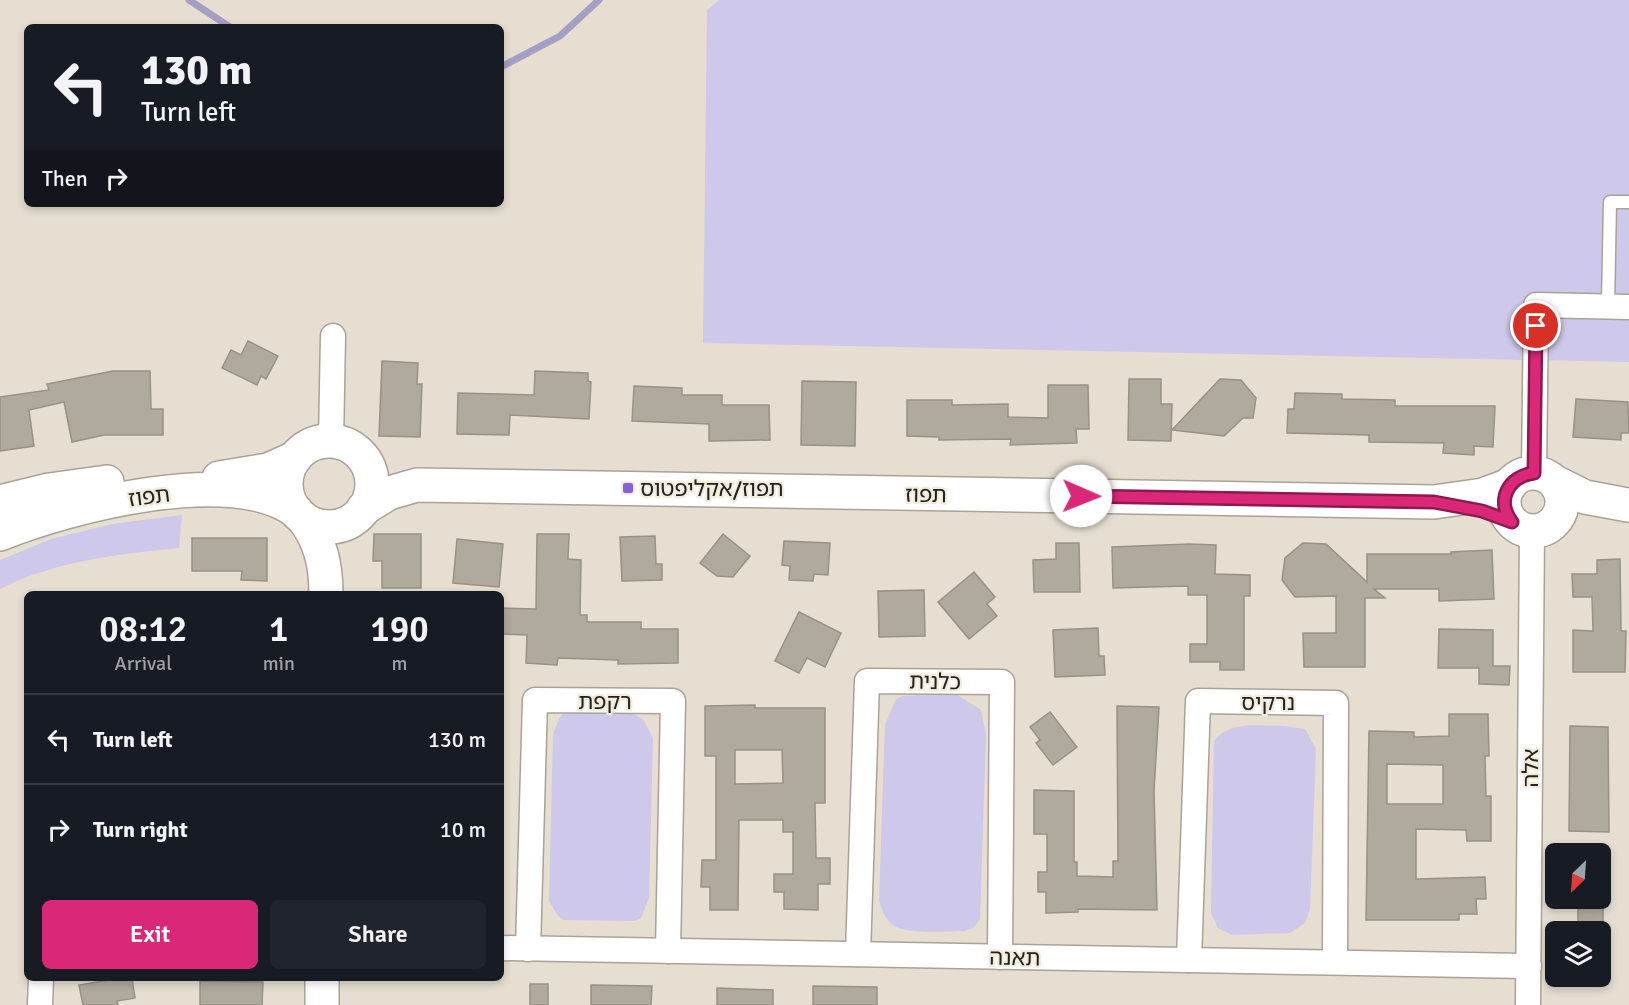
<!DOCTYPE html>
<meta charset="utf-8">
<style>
body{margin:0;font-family:Signika,"Noto Sans Hebrew",sans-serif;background:#20242c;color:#f1f3f6;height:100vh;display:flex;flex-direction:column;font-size:22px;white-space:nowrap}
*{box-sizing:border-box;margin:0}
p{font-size:20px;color:#9ea1a6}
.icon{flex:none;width:33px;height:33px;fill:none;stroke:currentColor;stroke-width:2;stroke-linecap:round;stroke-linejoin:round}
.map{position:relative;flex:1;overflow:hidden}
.drawer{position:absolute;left:24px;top:591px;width:480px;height:390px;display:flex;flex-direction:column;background:#171b24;border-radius:9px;box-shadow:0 3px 9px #0003}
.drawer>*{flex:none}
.top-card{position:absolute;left:24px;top:24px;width:480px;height:183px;border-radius:9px;box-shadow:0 3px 9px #0003;background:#171b24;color:#f1f3f6;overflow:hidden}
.needle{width:39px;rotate:205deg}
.tools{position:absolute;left:1545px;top:843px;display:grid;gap:12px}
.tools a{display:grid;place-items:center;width:66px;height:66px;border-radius:9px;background:#171b24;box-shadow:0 3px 9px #0003;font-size:30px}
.pin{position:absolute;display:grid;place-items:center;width:51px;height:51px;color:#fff;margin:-26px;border:3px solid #fff;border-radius:50%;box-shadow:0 2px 6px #0007}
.me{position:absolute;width:66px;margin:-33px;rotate:91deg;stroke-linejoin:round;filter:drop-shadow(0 0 4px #0008)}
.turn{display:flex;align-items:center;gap:21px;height:126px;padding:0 18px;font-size:27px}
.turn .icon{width:78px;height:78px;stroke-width:2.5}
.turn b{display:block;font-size:42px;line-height:51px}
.then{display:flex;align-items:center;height:57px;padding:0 18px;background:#0003;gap:12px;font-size:22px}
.eta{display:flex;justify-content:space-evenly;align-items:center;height:102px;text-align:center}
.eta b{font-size:36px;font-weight:600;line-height:42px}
.action{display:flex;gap:12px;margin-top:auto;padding:12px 18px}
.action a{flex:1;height:69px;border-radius:9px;background:#db2777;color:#fff;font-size:24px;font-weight:600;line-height:69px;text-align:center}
.action a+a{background:#20242c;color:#f1f3f6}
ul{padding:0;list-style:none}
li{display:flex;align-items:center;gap:18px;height:90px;padding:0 18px;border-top:2px solid #363941}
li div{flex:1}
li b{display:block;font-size:22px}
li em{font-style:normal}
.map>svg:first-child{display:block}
.green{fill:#cec8ea}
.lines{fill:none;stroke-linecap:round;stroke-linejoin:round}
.stream{stroke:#a69fc4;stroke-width:7}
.building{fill:#b0a99d;stroke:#989285;stroke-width:1.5;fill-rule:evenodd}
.lane-casing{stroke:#a9a296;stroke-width:15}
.street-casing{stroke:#a9a296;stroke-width:27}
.secondary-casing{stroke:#a9a296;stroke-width:36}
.lane{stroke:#fff;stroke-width:12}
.street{stroke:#fff;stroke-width:24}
.secondary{stroke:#fff;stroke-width:33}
.route-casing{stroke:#8e194d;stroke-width:15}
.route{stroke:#db2777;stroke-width:10}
.poi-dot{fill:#8761dc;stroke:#f2ebde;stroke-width:2}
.labels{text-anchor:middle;stroke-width:4.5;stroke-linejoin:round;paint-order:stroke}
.poi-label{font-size:22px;fill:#24221d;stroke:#f2ebde;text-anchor:start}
.street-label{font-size:22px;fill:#24221d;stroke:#f2ebde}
</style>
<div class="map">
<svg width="1629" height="1005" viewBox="0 0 1629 1005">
<rect width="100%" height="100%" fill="#e5ded1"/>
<g class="green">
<path d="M719,0H1629V362L703,343L707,10Z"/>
<path d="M182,515L179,548C119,554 54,561 0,589V560L51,539L112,524Z"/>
<path d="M956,694L981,710L986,734L980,919L973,928L965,931C949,931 906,935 893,925C885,919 882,910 879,900L885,725L896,699L902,696Z"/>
<path d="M625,710L643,719L653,738L649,898L641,918L635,921L564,920L558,916L549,901L553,734L559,719L563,714Z"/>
<path d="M1284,726L1305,729L1316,749L1310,909L1305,923L1290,933L1232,935L1218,928L1211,913L1214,741C1230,720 1260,726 1284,726Z"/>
</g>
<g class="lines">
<g class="stream">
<path d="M189,0L230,27"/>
<path d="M501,67L560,36L599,0"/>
</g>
</g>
<g class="building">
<path d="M248,341L278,356L266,379L261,376L257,385L222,368L231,350L241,355Z"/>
<path d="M382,361L418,363L417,384H422L420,437L379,436Z"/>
<path d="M113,371H150L151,409H163V435H104L72,442L64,402L29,410L34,446L0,451V397L49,390L47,384Z"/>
<path d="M535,371L588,373V381L591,382L589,419L510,415L509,435L457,434L458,393L534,395Z"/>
<path d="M1129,379H1161V404H1172L1171,441L1128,440Z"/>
<path d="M1220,379L1241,380L1256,398L1253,418H1243L1224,436L1172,430Z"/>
<path d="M802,381L856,382L855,446L801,445Z"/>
<path d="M1048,385H1088L1089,429H1076L1077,443L1010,445L1011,439L939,440V437L907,436V400H952V405L1008,404V417L1048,418Z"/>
<path d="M634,386L682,388V395H722V405H769L770,440L709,441V424L632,421Z"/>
<path d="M1295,393L1342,394V399L1395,400V406H1495L1493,447L1474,446V455L1443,453L1444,443L1369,442V435L1287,433L1288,409H1294Z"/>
<path d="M1576,399L1628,402L1629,433H1621V440L1573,437Z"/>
<path d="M374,534H421V588H382V561H373Z"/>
<path d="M537,534H569L568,559L581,560L580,615H587V622H641V629H678V663L618,664V660L558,658L557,665L526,663L527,635L501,634V608L536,609Z"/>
<path d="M723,534L750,556L733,577L717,576L700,563Z"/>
<path d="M655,536L656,564H662V580L622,581L620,537Z"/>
<path d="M192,538H267V581L241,580L242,571H192Z"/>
<path d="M457,539L503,544L499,587L453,583Z"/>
<path d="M784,541L830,543L828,575L814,574L813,581L789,580L790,566L782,565Z"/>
<path d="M1056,543H1079L1080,592H1034L1033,560L1056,559Z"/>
<path d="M1303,543L1326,544L1367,582V554H1451V552L1492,550L1494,599L1439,601V589H1374L1385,598H1365V667H1304L1303,633H1336V596L1295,597L1282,580L1285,558Z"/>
<path d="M1189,544L1216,545L1215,574L1250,575V596H1244V670H1220V662H1190V644H1207V595H1188V586L1113,588L1112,547Z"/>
<path d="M1620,559L1621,631H1626L1625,672H1573V630L1593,631L1592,597H1573L1572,574H1597V560Z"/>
<path d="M974,572L995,597L987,604L997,616L969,639L938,602Z"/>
<path d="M924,590L925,636L879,637L878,591Z"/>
<path d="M799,612L841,633L825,667L807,658L799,673L775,661Z"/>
<path d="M1098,628L1099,656H1104L1105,675L1055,677L1053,630Z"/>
<path d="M1439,629L1493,630V666H1510L1509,685L1479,684V668H1438Z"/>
<path d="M755,705V708H825V803H815L816,858H830V884H818V910L784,909V892H774V874H793V832H783V820H739L738,910H710V887H701L702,860H716V756H705V706ZM735,750H782L783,783L735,784Z"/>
<path d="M1117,706L1159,707L1154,791L1157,910L1078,909V912L1046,913V892H1038V872H1047V834H1034V790L1074,791V862H1077V876L1113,877V861H1118Z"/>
<path d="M1050,712L1077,747L1053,765L1036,743L1040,740L1030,727Z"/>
<path d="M1449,714H1488L1489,756H1485L1486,796H1491V841H1467L1466,830L1416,829V879L1485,877L1486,899H1476L1477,914H1459V920H1366L1369,731L1414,732V737L1449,736ZM1387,764L1443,765V804H1387Z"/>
<path d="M1570,726L1608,727L1609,832L1569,831Z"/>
<rect x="1578" y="898" width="25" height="27"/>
<path d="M120,978H132L135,998L117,1001L118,1005H83L79,985Z"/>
<path d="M200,981L263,982L262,1005H200Z"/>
<rect x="530" y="984" width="18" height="21"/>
<path d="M591,985L652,986L651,1005H591Z"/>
<path d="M813,986L877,987V1005H813Z"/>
<path d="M717,988L773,990V1005H717Z"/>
</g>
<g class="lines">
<g class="lane-casing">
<path id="lane" d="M1608,306L1610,202H1629"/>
</g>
<g class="street-casing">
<g id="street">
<path d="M331,441L333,336"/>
<path d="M1534,473L1536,305L1629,307"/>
<path d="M501,948L1529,966"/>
<path d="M528,949L535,700L673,701L668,951"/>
<path d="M858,954L867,681L1002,682L1000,957"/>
<path d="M1189,960L1198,701L1336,703L1335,962"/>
<path d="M40,1005L41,978"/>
<path d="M1528,1005L1532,531"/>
</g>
</g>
<g class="secondary-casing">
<g id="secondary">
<circle cx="329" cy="484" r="43"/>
<circle cx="1533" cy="502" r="29"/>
<path d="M219,478L268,470L295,458"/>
<path d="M1555,482L1585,497L1628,505"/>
<path d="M0,502L49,490L107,482"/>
<path d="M363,509L389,493L417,485L1434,502L1483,495L1510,485"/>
<path d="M303,518C321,541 326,566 326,594"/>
<path d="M0,534C69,506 234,463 297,512"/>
<path d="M322,1005V978"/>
</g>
</g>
<use href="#lane" class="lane"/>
<use href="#street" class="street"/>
<use href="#secondary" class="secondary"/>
</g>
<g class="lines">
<g class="route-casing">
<path id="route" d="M1081,496L1434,502L1482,511L1512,522C1495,500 1509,476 1534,473L1536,326"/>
</g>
<use href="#route" class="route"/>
</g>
<rect class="poi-dot" x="622" y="482" width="12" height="12" rx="3"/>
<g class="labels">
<g class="poi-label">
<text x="640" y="496">תפוז/אקליפטוס</text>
</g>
<g class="street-label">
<text transform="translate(926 494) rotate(1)" y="8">תפוז</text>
<text transform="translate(149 496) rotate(-7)" y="8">תפוז</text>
<text transform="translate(935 681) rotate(1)" y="8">כלנית</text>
<text x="605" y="709">רקפת</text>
<text x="1268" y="710">נרקיס</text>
<text transform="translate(1530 768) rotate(-90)" y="8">אלה</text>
<text transform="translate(1015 957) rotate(1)" y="8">תאנה</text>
</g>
</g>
</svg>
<div class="tools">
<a><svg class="needle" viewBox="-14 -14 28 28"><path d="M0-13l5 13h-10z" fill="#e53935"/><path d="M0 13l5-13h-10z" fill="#9ea1a6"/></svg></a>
<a><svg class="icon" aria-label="layers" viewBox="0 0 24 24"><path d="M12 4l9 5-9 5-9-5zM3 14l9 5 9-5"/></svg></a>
</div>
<div class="pin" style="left:1536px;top:326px;background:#d93025"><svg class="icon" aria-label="arrive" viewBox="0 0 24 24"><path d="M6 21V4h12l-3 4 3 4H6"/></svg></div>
<svg class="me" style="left:1081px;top:496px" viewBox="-20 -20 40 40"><circle r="19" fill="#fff"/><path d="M0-13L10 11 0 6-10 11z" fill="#db2777"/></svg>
<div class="top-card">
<div class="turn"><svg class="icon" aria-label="left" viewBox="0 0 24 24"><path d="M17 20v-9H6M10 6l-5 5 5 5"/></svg><div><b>130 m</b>Turn left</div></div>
<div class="then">Then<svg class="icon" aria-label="right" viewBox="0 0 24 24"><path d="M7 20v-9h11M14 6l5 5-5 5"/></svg></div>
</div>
<section class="drawer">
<div class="eta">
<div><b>08:12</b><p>Arrival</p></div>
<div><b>1</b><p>min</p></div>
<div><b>190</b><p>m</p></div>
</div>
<ul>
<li><svg class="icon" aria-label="left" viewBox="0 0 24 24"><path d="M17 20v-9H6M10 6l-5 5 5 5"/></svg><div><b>Turn left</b></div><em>130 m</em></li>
<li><svg class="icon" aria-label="right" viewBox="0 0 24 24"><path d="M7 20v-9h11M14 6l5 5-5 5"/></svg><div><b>Turn right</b></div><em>10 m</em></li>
</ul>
<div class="action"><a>Exit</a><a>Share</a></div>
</section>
</div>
